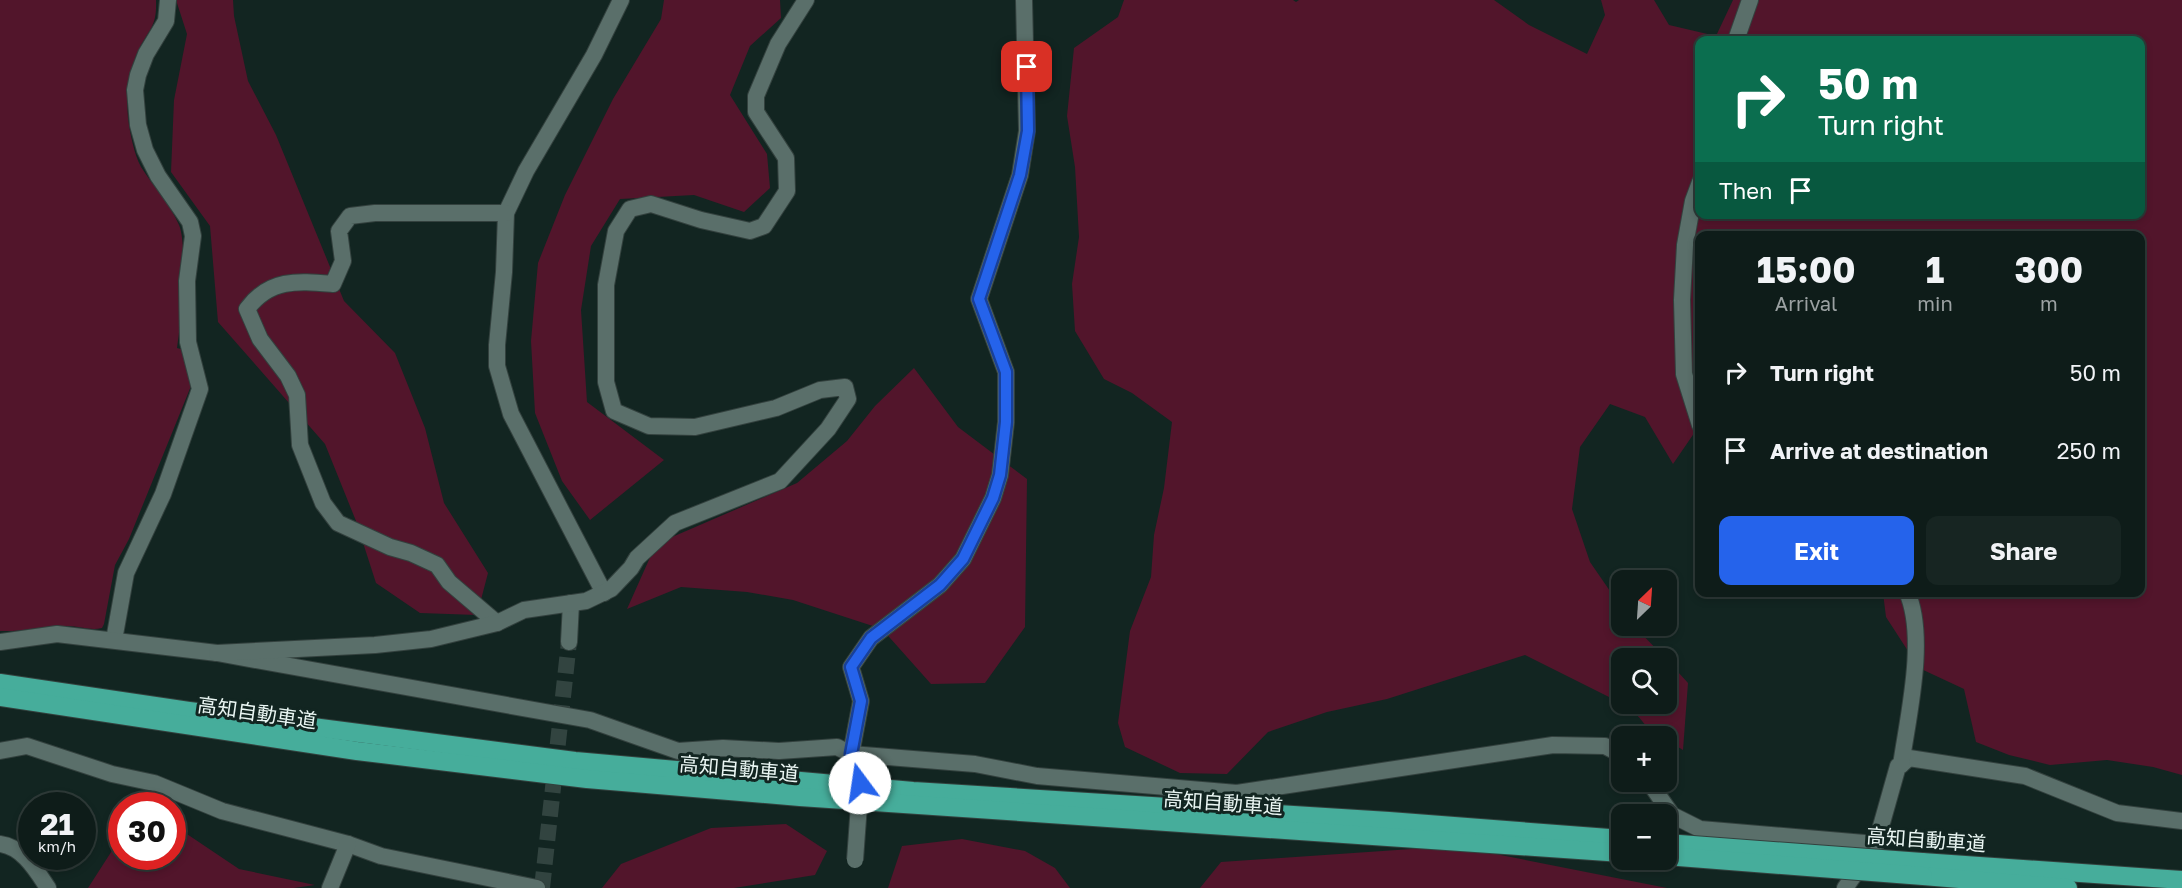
<!DOCTYPE html>
<meta charset="utf-8">
<style>
body{margin:0;font-family:"Golos Text","Noto Sans JP",sans-serif;background:#172522;color:#f1f3f6;height:100vh;display:flex;flex-direction:column;font-size:22px;white-space:nowrap}
*{box-sizing:border-box;margin:0}
p{font-size:20px;color:#9ba1a2}
.icon{flex:none;width:33px;height:33px;fill:none;stroke:currentColor;stroke-width:2;stroke-linecap:round;stroke-linejoin:round}
.map{position:relative;flex:1;overflow:hidden}
.drawer{position:absolute;left:1695px;top:231px;width:450px;height:366px;display:flex;flex-direction:column;background:#0e1c19;border-radius:12px;box-shadow:0 3px 9px #0003,0 0 0 2px #2e3a38}
.drawer>*{flex:none}
.banner{position:absolute;left:1695px;top:36px;width:450px;height:183px;border-radius:12px;box-shadow:0 3px 9px #0003,0 0 0 2px #2e3a38;background:#0b6e4f;color:#fff;overflow:hidden}
.needle{width:39px;rotate:25deg}
.tools{position:absolute;left:1611px;top:570px;display:grid;gap:12px}
.tools a{display:grid;place-items:center;width:66px;height:66px;border-radius:12px;background:#0e1c19;box-shadow:0 3px 9px #0003,0 0 0 2px #2e3a38;font-size:30px}
.speed{position:absolute;left:18px;top:792px;display:flex;gap:12px;font-size:30px;font-weight:700;text-align:center}
.speed>*{display:grid;place-content:center;width:78px;height:78px;border-radius:50%;background:#0e1c19;box-shadow:0 3px 9px #0003,0 0 0 2px #2e3a38;line-height:1}
.speed small{font-size:15px;font-weight:400}
.speed .limit{border:9px solid #d22;background:#fff;color:#111}
.pin{position:absolute;display:grid;place-items:center;width:51px;height:51px;color:#fff;margin:-26px;border-radius:12px;box-shadow:0 3px 9px #0006}
.me{position:absolute;width:66px;margin:-33px;rotate:346deg;stroke-linejoin:round;filter:drop-shadow(0 0 4px #0008)}
.turn{display:flex;align-items:center;gap:21px;height:126px;padding:0 24px;font-size:27px}
.turn .icon{width:78px;height:78px;stroke-width:2.5}
.turn b{display:block;font-size:42px;line-height:51px}
.then{display:flex;align-items:center;height:57px;padding:0 24px;background:#0003;gap:12px;font-size:22px}
.eta{display:flex;justify-content:space-evenly;align-items:center;height:102px;text-align:center}
.eta b{font-size:36px;font-weight:700;line-height:42px}
.primary-button{display:flex;gap:12px;margin-top:auto;padding:12px 24px}
.primary-button a{flex:1;height:69px;border-radius:12px;background:#2563eb;color:#fff;font-size:24px;font-weight:700;line-height:69px;text-align:center}
.primary-button a+a{background:#172522;color:#f1f3f6}
ul{padding:0;list-style:none}
li{display:flex;align-items:center;gap:18px;height:78px;padding:0 24px}
li div{flex:1}
li b{display:block;font-size:22px}
li em{font-style:normal}
.map>svg:first-child{display:block}
.green{fill:#52152b;fill-rule:evenodd}
.lines{fill:none;stroke-linecap:round;stroke-linejoin:round}
.minor-tunnel{stroke:#324440;stroke-width:16;stroke-dasharray:16 8;stroke-linecap:butt}
.minor-casing{stroke:#33413e;stroke-width:18}
.highway-casing{stroke:#33413e;stroke-width:20}
.minor{stroke:#5a6f6a;stroke-width:16}
.highway{stroke:#46ad9b;stroke-width:18}
.minor-bridge-casing{stroke:#33413e;stroke-width:18;stroke-linecap:butt}
.highway-bridge-casing{stroke:#33413e;stroke-width:20;stroke-linecap:butt}
.minor-bridge{stroke:#5a6f6a;stroke-width:16}
.highway-bridge{stroke:#46ad9b;stroke-width:18}
.route-casing{stroke:#184099;stroke-width:15}
.route{stroke:#2563eb;stroke-width:10}
.labels{text-anchor:middle;stroke-width:6;stroke-linejoin:round;paint-order:stroke}
.street-label{font-size:20px;fill:#eaf6f3;stroke:#122521}
</style>
<div class="map">
<svg width="2182" height="888" viewBox="0 0 2182 888">
<rect width="100%" height="100%" fill="#122521"/>
<g class="green">
<path d="M0,0H156C157,28 149,28 138,51C128,73 126,94 128,118C130,133 134,154 141,167C153,186 170,204 179,225C188,246 181,324 177,348L184,350L191,386L129,539L115,565L104,624L102,628C90,631 80,626 68,626C45,625 23,632 0,631Z"/>
<path d="M176,0H233L234,16L248,81L276,135L344,301L395,353L425,428L444,503L488,573L477,615L420,613L376,583L356,521L325,444L218,322L210,226L171,172L174,100L187,34Z"/>
<path d="M664,0H780L781,18L750,46L730,95L767,154L770,188L744,212L694,195L620,199L591,246L581,310L587,402L664,460L590,520L562,481L535,413L531,341L538,263L565,195L613,99L661,19Z"/>
<path d="M1124,0H1293L1296,2L1299,0H1494L1529,25L1587,54L1605,15L1601,0H1654L1669,25L1716,36L1733,0H2182V775L2153,767L2107,760L2050,765L2009,755L1976,742L1964,689L1919,668L1886,617L1883,593L2140,592V236H1700L1699,426L1673,464L1645,417L1610,404L1580,447L1572,509L1590,562L1621,607L1622,626H1634L1665,658H1622L1621,703L1525,655L1387,699L1327,712L1268,732L1227,774L1180,773L1125,747L1118,723L1130,631L1151,577L1154,535L1164,488L1172,422L1132,393L1104,379L1075,331L1072,284L1079,237L1075,167L1067,116L1074,48L1118,17ZM1700,40H2140V214H1700Z"/>
<path d="M914,368L958,427L1027,479L1025,627L985,683L931,684L882,629L793,600L747,592L681,587L627,609L656,544L797,483L847,441L875,406Z"/>
<path d="M1667,660L1688,683L1683,750L1667,740L1666,736C1646,736 1642,713 1623,704H1666Z"/>
<path d="M173,815L175,826L239,869L315,885L294,888H88L115,846L121,840L122,856H172Z"/>
<path d="M786,824L827,851L815,875L734,888H602L621,864L711,828Z"/>
<path d="M962,839L1025,851L1055,868L1070,888H888L902,846Z"/>
<path d="M1455,846L1667,888H1200L1221,862Z"/>
</g>
<g class="lines">
<path class="minor-tunnel" d="M542,888L569,642"/>
<g class="minor-casing">
<g id="minor">
<path d="M1736,40L1750,0"/>
<path d="M1700,182L1693,201L1685,245L1682,300L1684,374L1700,425"/>
<path d="M604,593L511,414L497,366V345L504,272L506,213L526,171L594,55L621,0"/>
<path d="M497,623L449,582L437,565L411,553L390,547L338,523L323,503L300,445L297,395L288,376L260,339L247,309C270,278 298,281 333,284L343,261L339,231L350,216L375,213H506"/>
<path d="M114,640L126,573L163,494L200,389L188,342L187,281L193,236L190,222L158,176L145,150L138,125L135,90L138,75L146,54L166,21L168,0"/>
<path d="M0,642L57,634L217,653L590,720L678,751L723,748L779,751L837,747L851,754L862,763"/>
<path d="M569,642L571,603"/>
<path d="M217,653L375,645L431,639L497,623L524,610L586,601L611,589L631,568L637,558L675,523L780,481L828,429L848,399L845,387L820,390L776,408L695,427L649,426L614,411L606,382V285L616,231L630,209L651,204L701,220L750,231L764,226L787,191L786,158L756,112V96L778,44L806,0"/>
<path d="M0,751L27,746L112,774L154,783L222,811L348,844L381,856L537,888"/>
<path d="M851,754L861,701L851,667L871,638L940,585L963,559L993,498L1000,475L1006,422V372L979,299L1020,175L1027,131L1024,0"/>
<path d="M851,754L975,764L1037,776L1237,793L1553,745L1605,746L1622,755"/>
<path d="M1901,765L1909,758L2025,776L2117,813L2182,821"/>
<path d="M1649,782L1672,815L1700,829L1876,844"/>
<path d="M0,844C23,847 36,870 48,888"/>
<path d="M330,888L348,844"/>
<path d="M1845,888L1876,844L1898,766L1901,765C1908,716 1927,638 1907,592"/>
</g>
</g>
<g class="highway-casing">
<g id="highway">
<path d="M0,683L189,711L575,761L913,791L1389,821L1622,839"/>
<path d="M0,697L357,751L587,779L800,797L1622,853"/>
<path d="M1922,862L2182,880"/>
<path d="M1923,876L2068,888"/>
</g>
</g>
<use href="#minor" class="minor"/>
<use href="#highway" class="highway"/>
<g class="minor-bridge-casing">
<path id="minor-bridge" d="M855,860L862,763"/>
</g>
<g class="highway-bridge-casing">
<g id="highway-bridge">
<path d="M1666,843L1922,862"/>
<path d="M1666,856L1923,876"/>
</g>
</g>
<use href="#minor-bridge" class="minor-bridge"/>
<use href="#highway-bridge" class="highway-bridge"/>
</g>
<g class="lines">
<g class="route-casing">
<path id="route" d="M860,783L862,763L851,754L861,701L851,667L871,638L940,585L963,559L993,498L1000,475L1006,422V372L979,299L1020,175L1028,131L1027,67"/>
</g>
<use href="#route" class="route"/>
</g>
<g class="labels">
<g class="street-label">
<text transform="translate(257 713) rotate(8)" y="7">高知自動車道</text>
<text transform="translate(739 769) rotate(5)" y="7">高知自動車道</text>
<text transform="translate(1223 803) rotate(4)" y="7">高知自動車道</text>
<text transform="translate(1926 840) rotate(4)" y="7">高知自動車道</text>
</g>
</g>
</svg>
<div class="tools">
<a><svg class="needle" viewBox="-14 -14 28 28"><path d="M0-13l5 13h-10z" fill="#e53935"/><path d="M0 13l5-13h-10z" fill="#9ba1a2"/></svg></a>
<a><svg class="icon" aria-label="search" viewBox="0 0 24 24"><circle cx="10" cy="10" r="6"/><path d="M15 15l6 6"/></svg></a>
<a>+</a>
<a>−</a>
</div>
<div class="speed"><div>21<small>km/h</small></div><div class="limit">30</div></div>
<div class="pin" style="left:1027px;top:67px;background:#d93025"><svg class="icon" aria-label="arrive" viewBox="0 0 24 24"><path d="M6 21V4h12l-3 4 3 4H6"/></svg></div>
<svg class="me" style="left:860px;top:783px" viewBox="-20 -20 40 40"><circle r="19" fill="#fff"/><path d="M0-13L10 11 0 6-10 11z" fill="#2563eb"/></svg>
<div class="banner">
<div class="turn"><svg class="icon" aria-label="right" viewBox="0 0 24 24"><path d="M7 20v-9h11M14 6l5 5-5 5"/></svg><div><b>50 m</b>Turn right</div></div>
<div class="then">Then<svg class="icon" aria-label="arrive" viewBox="0 0 24 24"><path d="M6 21V4h12l-3 4 3 4H6"/></svg></div>
</div>
<section class="drawer">
<div class="eta">
<div><b>15:00</b><p>Arrival</p></div>
<div><b>1</b><p>min</p></div>
<div><b>300</b><p>m</p></div>
</div>
<ul>
<li><svg class="icon" aria-label="right" viewBox="0 0 24 24"><path d="M7 20v-9h11M14 6l5 5-5 5"/></svg><div><b>Turn right</b></div><em>50 m</em></li>
<li><svg class="icon" aria-label="arrive" viewBox="0 0 24 24"><path d="M6 21V4h12l-3 4 3 4H6"/></svg><div><b>Arrive at destination</b></div><em>250 m</em></li>
</ul>
<div class="primary-button"><a>Exit</a><a>Share</a></div>
</section>
</div>
